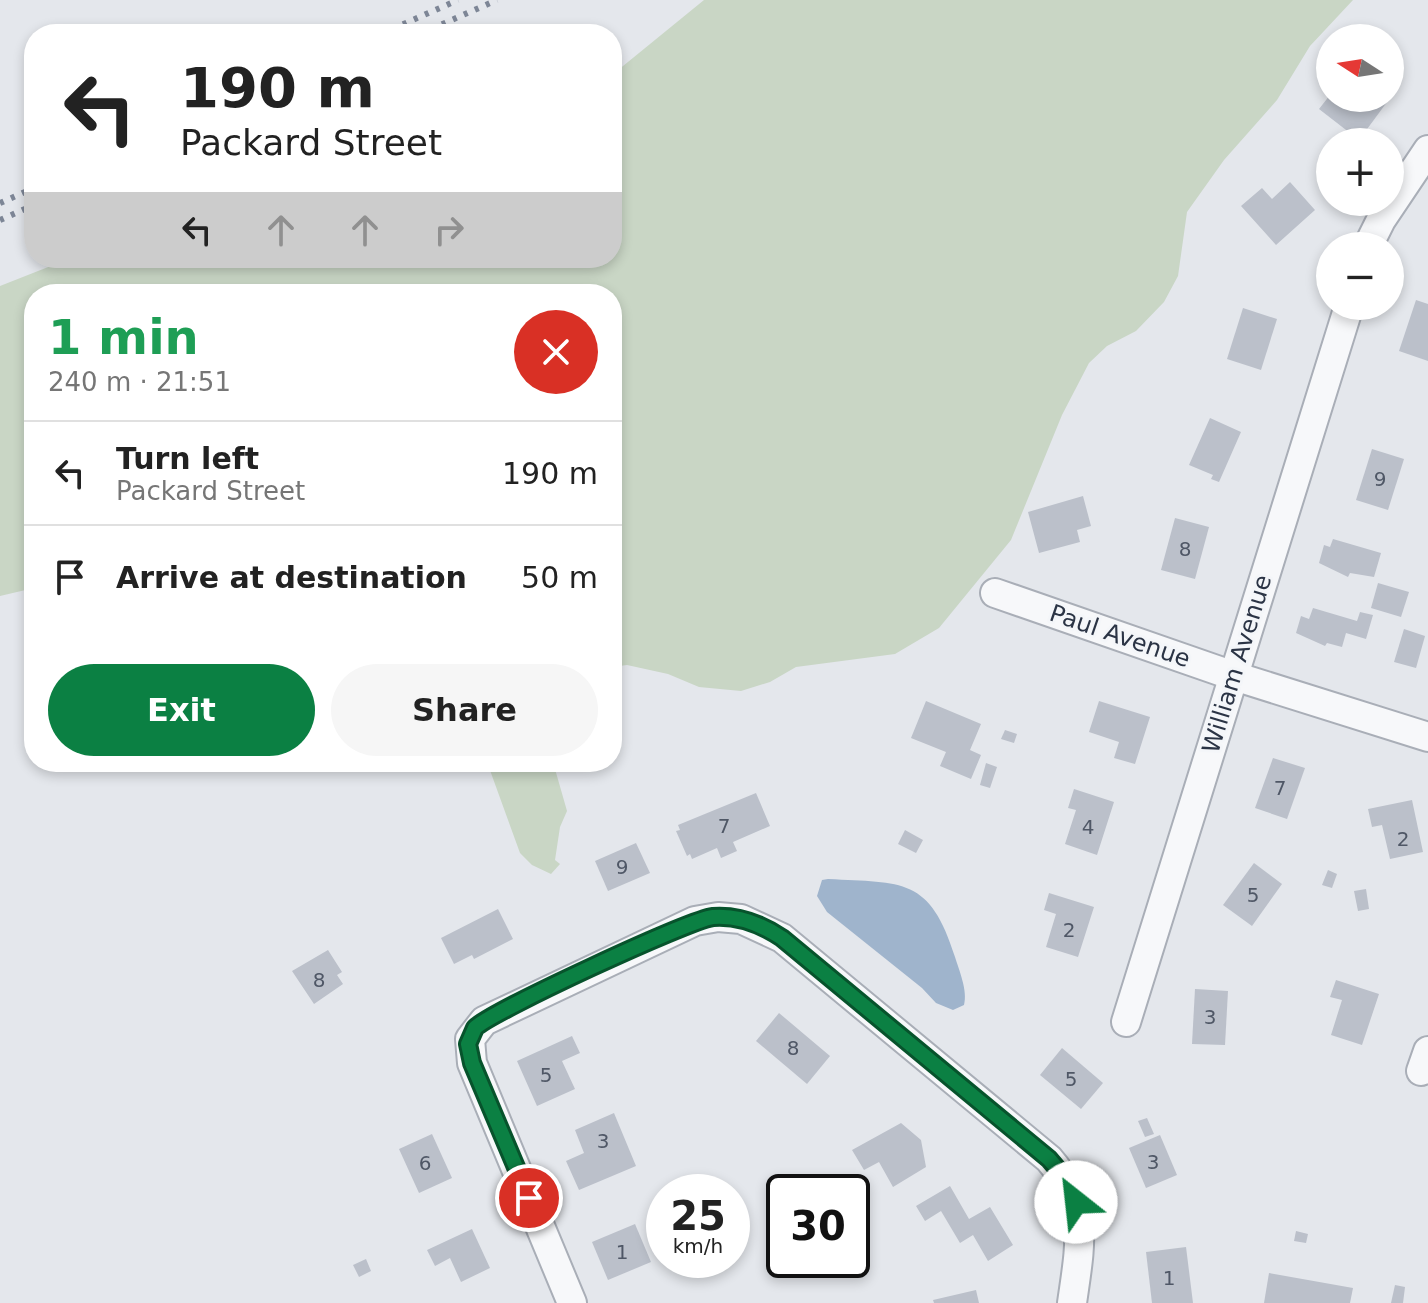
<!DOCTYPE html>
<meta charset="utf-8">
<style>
body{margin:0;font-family:"DejaVu Sans",sans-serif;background:#f6f6f6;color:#222;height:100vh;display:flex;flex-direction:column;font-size:30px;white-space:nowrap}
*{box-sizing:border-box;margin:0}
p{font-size:26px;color:#767676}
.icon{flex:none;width:44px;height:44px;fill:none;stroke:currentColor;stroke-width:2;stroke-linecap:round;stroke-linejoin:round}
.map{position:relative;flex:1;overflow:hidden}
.sheet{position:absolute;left:24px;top:284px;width:598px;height:488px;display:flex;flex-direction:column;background:#fff;border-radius:32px;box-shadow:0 4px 12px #0003}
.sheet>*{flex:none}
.hud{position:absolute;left:24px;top:24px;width:598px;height:244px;border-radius:32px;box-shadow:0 4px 12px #0003;background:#fff;color:#222;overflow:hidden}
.needle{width:52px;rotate:282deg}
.fabs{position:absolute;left:1316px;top:24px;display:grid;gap:16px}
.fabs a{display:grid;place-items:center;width:88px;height:88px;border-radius:50%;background:#fff;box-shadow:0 4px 12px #0003;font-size:40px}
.speed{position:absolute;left:646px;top:1174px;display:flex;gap:16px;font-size:40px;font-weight:700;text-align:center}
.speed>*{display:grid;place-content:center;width:104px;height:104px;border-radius:50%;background:#fff;box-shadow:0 4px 12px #0003;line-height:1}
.speed small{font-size:20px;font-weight:400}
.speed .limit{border:4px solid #111;border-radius:12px;background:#fff;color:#111}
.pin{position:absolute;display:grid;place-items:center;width:68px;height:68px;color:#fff;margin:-34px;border:4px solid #fff;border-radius:50%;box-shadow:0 2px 8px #0007}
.me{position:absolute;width:88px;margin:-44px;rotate:331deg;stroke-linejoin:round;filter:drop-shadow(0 0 6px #0008)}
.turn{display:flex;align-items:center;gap:28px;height:168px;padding:0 24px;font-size:36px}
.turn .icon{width:104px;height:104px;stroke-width:2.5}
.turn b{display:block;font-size:56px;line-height:68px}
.lanes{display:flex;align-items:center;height:76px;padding:0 24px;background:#0003;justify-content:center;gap:40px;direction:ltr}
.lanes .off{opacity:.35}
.round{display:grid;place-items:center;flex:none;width:84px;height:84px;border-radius:42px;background:#f6f6f6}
.overview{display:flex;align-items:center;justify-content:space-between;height:136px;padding:0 24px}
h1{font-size:48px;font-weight:700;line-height:60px;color:#1e9e55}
.action{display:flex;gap:16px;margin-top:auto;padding:16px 24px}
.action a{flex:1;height:92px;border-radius:48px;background:#0b8043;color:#fff;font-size:32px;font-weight:700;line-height:92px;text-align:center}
.action a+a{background:#f6f6f6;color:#222}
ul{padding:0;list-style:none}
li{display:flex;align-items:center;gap:24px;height:104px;padding:0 24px;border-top:2px solid #e0e0e0}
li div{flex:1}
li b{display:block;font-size:30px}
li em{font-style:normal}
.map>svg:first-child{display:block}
.green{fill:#c9d6c5}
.water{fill:#9fb4cc}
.building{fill:#bbc0ca}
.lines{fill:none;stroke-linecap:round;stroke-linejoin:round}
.minor-casing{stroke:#a9aeb7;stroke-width:32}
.minor{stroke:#f7f8fa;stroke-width:28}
.rail{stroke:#7d8696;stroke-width:6;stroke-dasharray:4 8;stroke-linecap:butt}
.route-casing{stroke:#07532c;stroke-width:20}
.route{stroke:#0b8043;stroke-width:14}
.labels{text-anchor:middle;stroke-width:6;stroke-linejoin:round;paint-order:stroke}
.number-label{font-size:20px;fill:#4f5766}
.street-label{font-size:24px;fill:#2b3445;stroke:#f4f6f9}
</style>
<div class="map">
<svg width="1428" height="1303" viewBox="0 0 1428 1303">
<rect width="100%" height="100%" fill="#e4e7ec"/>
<g class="green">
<path d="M704,0H1353L1310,46L1277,100L1224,160L1187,212L1178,276L1164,302L1136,331L1107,346L1089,363L1062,415L1011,540L939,628L895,654L796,667L770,682L741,691L699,687L668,674L627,665L612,667V294H34V588L0,596V286L71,258H612V75Z"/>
<path d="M487,762H553L567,811L560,827L555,860L560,864L551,874L532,865L520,853Z"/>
</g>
<path class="water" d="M828,879C903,883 930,877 955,957C959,970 968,991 964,1005L953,1010L936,1003L922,988L827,912L817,896L822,880Z"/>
<g class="building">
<path d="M1330,95V98L1343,101L1346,98H1390L1359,140L1319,109Z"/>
<path d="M1290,182L1315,210L1276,245L1241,206L1262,188L1272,199Z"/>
<path d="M1416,300L1428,304V361L1399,351Z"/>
<path d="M1243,308L1277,319L1261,370L1227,359Z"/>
<path d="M1210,418L1241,432L1219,482L1211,479L1213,475L1189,465Z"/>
<path d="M1372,449L1404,459L1388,510L1356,500Z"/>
<path d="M1083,496L1091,526L1077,530L1080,542L1039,553L1028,512Z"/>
<path d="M1175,518L1209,527L1195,579L1161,570Z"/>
<path d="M1333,539L1381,553L1374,577L1350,573L1348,577L1319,563L1324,545L1330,547Z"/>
<path d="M1378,583L1409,592L1401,617L1371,608Z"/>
<path d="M1313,608L1357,621L1360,612L1373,615L1366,639L1346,633L1342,647L1327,643L1325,646L1296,633L1301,616L1309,619Z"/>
<path d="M1404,629L1425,636L1416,668L1394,662Z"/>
<path d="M926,701L981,724L970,750L981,755L971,779L940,766L946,752L911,738Z"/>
<path d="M1099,701L1150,717L1135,764L1114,758L1119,742L1089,732Z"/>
<path d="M1005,730L1017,734L1014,743L1001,739Z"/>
<path d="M1273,758L1305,768L1287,819L1255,808Z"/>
<path d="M986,763L997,767L990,788L980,785Z"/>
<path d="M1074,789L1114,802L1097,855L1065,844L1076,810L1068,808Z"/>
<path d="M756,793L770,826L733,842L737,851L721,858L717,848L692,859L690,854L687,856L676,831L680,830L678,825Z"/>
<path d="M1412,800L1423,852L1390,859L1382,825L1372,827L1368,809Z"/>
<path d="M905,830L923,840L916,853L898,844Z"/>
<path d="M636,843L650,873L608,891L595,861Z"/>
<path d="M1254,863L1282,884L1252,926L1223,905Z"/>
<path d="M1328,870L1337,874L1332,888L1322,885Z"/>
<path d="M1366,889L1369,909L1358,911L1354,891Z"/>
<path d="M1049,893L1094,907L1078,957L1046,947L1056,914L1044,910Z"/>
<path d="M498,909L513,939L474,959L472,955L454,964L441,938Z"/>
<path d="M328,950L342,972L337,975L343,984L314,1004L292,971Z"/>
<path d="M1336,980L1379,994L1362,1045L1331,1035L1342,1000L1330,997Z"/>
<path d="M1195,989L1228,991L1225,1045L1192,1044Z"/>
<path d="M779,1013L830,1056L807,1084L756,1041Z"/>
<path d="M572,1036L580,1053L562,1061L575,1089L537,1106L517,1061Z"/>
<path d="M1062,1048L1103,1083L1081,1109L1040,1075Z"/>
<path d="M614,1113L636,1166L579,1190L566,1161L584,1153L575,1130Z"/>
<path d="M1147,1118L1154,1134L1145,1137L1138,1121Z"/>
<path d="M901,1123L921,1140L926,1167L893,1187L879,1162L864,1170L852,1150Z"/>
<path d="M432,1134L452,1178L419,1193L399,1149Z"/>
<path d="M1160,1135L1177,1175L1146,1188L1129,1148Z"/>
<path d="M950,1186L969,1219L990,1207L1013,1245L988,1261L973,1235L960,1243L941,1211L925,1221L916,1206Z"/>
<path d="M635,1224L651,1262L608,1280L592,1242Z"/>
<path d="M472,1229L490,1268L461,1282L450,1258L435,1266L427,1250Z"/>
<path d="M1296,1231L1308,1234L1306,1243L1294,1241Z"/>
<path d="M1186,1247L1193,1303H1152L1146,1252Z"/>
<path d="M366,1259L371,1271L359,1277L353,1265Z"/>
<path d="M1269,1273L1353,1288L1350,1303H1264Z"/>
<path d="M1395,1285L1405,1287L1403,1303H1391Z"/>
<path d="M976,1290L979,1303H934L933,1300Z"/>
</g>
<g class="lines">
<g class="minor-casing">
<g id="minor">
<path d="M1368,246L1381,220L1428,150"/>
<path d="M995,593L1234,676L1428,737"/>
<path d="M1126,1022L1349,306"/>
<path d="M1421,1071L1428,1051"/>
<path d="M572,1303L472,1063L470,1039L484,1021L695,921L718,917L741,919L782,938L1049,1159C1090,1206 1080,1246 1072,1303"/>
</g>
</g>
<use href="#minor" class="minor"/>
<g class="rail">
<path d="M381,34L458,0"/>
<path d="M420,34L497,0"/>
<path d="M0,203L34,188"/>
<path d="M0,220L34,205"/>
</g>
</g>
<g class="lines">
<g class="route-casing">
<path id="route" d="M529,1198L472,1063L468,1044L475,1028C492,1011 689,920 713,917C739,915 761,924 782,938L1049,1159L1066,1179L1076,1202"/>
</g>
<use href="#route" class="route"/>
</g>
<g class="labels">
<g class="number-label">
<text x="1380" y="486">9</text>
<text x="1185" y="556">8</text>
<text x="1280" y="795">7</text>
<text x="724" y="833">7</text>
<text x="1088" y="834">4</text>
<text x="1403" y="846">2</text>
<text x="622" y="874">9</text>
<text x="1253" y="902">5</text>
<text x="1069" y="937">2</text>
<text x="319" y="987">8</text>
<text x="1210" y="1024">3</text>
<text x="793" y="1055">8</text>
<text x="546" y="1082">5</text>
<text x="1071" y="1086">5</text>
<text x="603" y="1148">3</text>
<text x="1153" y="1169">3</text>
<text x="425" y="1170">6</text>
<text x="622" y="1259">1</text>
<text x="1169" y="1285">1</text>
</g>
<g class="street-label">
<text transform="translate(1120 636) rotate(19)" y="8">Paul Avenue</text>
<text transform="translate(1237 664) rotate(-73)" y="8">William Avenue</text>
</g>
</g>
</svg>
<div class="fabs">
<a><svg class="needle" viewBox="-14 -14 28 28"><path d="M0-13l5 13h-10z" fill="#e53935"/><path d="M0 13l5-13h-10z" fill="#767676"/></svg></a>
<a>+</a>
<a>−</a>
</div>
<div class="speed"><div>25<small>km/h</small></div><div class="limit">30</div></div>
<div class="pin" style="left:529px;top:1198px;background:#d93025"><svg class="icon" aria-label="arrive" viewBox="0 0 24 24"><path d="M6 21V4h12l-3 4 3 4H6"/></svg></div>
<svg class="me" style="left:1076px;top:1202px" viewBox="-20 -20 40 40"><circle r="19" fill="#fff"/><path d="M0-13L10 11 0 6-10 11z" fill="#0b8043"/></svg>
<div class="hud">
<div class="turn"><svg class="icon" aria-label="left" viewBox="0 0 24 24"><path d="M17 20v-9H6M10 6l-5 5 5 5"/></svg><div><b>190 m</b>Packard Street</div></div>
<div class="lanes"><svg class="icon" aria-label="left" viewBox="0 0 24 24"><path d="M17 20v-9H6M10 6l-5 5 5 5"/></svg><svg class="icon off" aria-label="ahead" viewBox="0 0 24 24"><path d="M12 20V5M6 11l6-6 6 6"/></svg><svg class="icon off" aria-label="ahead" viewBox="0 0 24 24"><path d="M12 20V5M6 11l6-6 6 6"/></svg><svg class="icon off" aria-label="right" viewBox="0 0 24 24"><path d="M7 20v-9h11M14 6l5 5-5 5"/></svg></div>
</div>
<section class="sheet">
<div class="overview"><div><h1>1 min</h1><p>240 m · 21:51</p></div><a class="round" style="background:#d93025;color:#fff"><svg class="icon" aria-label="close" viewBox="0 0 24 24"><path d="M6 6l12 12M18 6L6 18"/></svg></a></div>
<ul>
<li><svg class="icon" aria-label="left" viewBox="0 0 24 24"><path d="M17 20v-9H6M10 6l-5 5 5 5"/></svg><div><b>Turn left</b><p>Packard Street</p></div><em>190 m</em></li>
<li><svg class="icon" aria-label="arrive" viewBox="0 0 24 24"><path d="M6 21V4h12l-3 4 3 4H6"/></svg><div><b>Arrive at destination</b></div><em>50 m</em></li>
</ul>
<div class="action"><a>Exit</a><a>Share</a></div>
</section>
</div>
